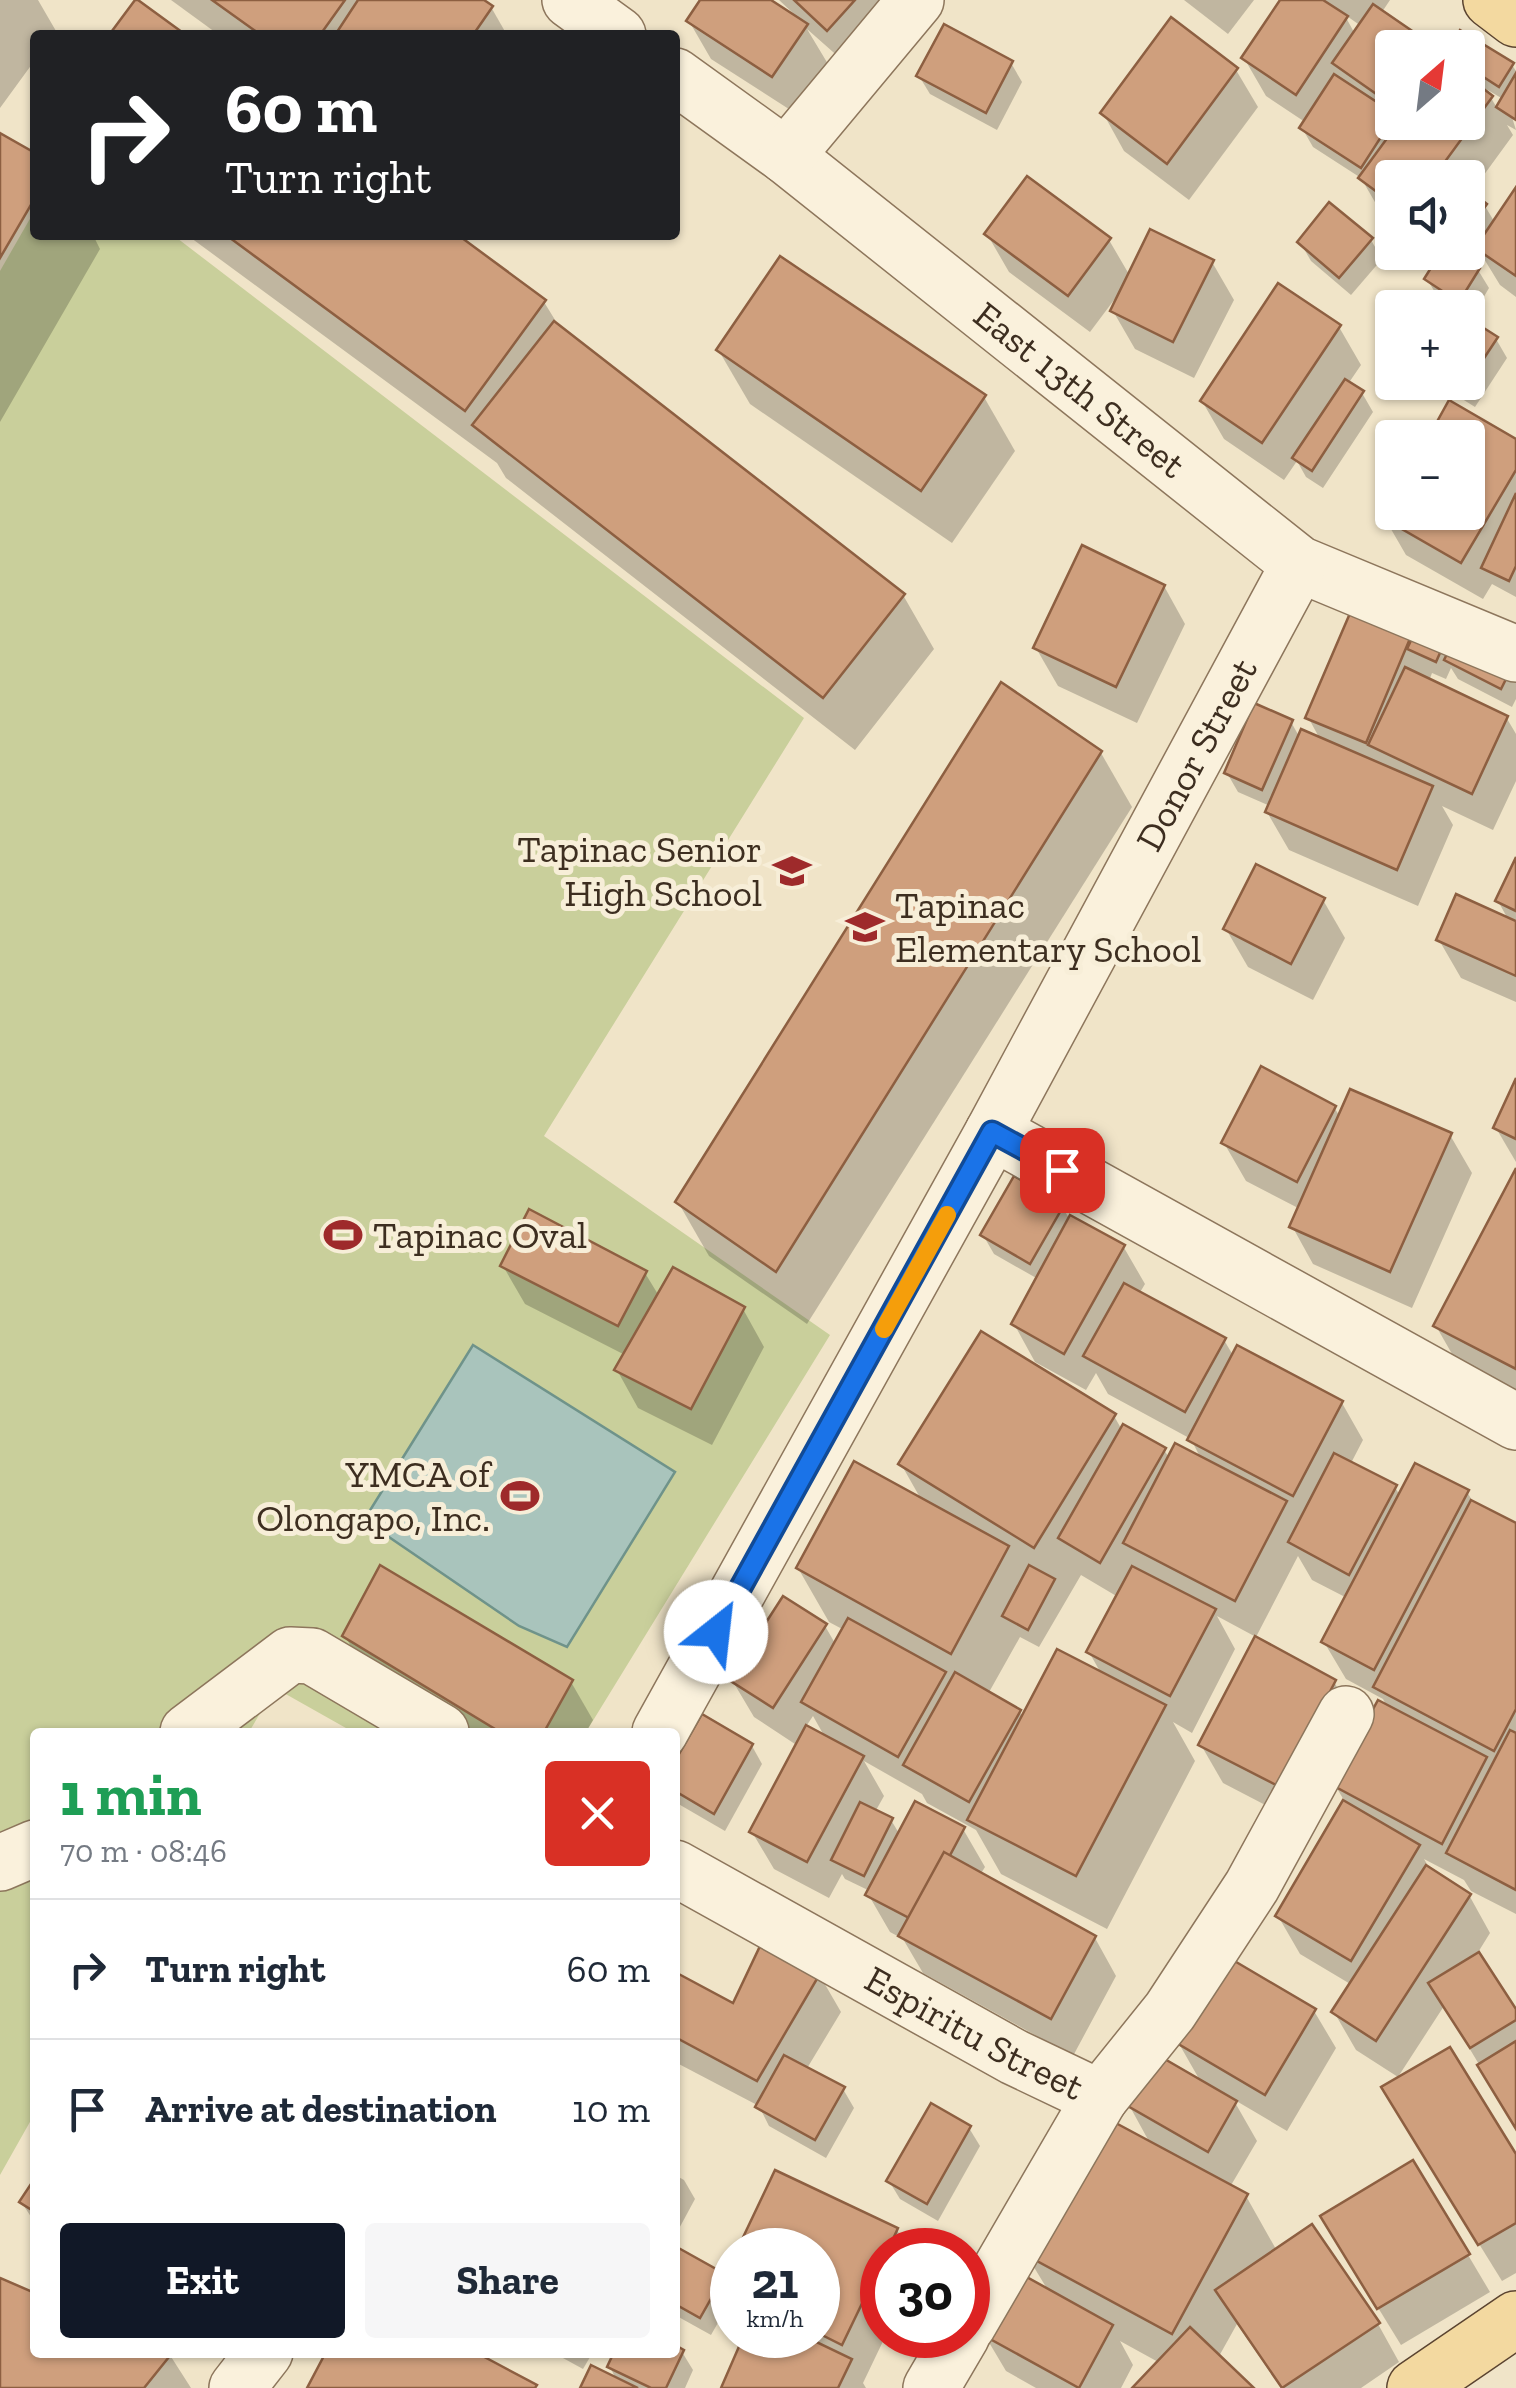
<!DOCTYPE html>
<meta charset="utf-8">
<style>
body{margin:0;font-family:"Zilla Slab",serif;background:#f6f6f7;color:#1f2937;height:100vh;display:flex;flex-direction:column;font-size:38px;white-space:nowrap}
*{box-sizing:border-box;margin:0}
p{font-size:32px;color:#747a83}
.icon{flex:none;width:55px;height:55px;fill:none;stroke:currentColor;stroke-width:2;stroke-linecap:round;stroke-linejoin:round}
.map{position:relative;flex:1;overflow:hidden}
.drawer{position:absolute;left:30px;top:1728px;width:650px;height:630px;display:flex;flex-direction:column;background:#fff;border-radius:10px;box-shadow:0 2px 8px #0004}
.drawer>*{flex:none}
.banner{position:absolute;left:30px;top:30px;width:650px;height:210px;border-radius:10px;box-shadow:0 2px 8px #0004;background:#202124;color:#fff;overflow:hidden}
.needle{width:65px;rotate:28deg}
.tools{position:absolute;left:1375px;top:30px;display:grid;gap:20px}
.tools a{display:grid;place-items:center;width:110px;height:110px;border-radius:10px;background:#fff;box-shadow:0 2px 8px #0004;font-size:50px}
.speed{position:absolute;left:710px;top:2228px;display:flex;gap:20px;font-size:50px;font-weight:700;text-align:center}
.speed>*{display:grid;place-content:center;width:130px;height:130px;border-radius:50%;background:#fff;box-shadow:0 2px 8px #0004;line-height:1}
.speed small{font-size:25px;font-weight:400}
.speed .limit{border:15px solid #d22;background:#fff;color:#111}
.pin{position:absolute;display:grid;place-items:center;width:85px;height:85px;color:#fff;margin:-42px;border-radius:20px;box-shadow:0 5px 15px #0006}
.me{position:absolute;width:110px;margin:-55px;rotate:29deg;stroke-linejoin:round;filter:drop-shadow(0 0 8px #0008)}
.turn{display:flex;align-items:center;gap:35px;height:210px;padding:0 30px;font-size:45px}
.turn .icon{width:130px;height:130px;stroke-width:2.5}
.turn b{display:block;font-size:70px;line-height:85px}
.round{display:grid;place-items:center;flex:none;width:105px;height:105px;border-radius:10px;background:#f6f6f7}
.headline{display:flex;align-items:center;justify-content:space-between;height:170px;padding:0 30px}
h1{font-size:60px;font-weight:700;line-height:75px;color:#1e9e55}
.cta{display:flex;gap:20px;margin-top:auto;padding:20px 30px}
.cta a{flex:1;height:115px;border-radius:10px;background:#111827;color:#fff;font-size:40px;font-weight:700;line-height:115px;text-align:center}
.cta a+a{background:#f6f6f7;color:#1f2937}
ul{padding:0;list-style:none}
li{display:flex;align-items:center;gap:30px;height:140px;padding:0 30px;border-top:2px solid #e0e1e3}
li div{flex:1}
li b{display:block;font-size:38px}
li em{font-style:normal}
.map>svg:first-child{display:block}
.green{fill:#c9cf9b}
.water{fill:#a9c4bc;stroke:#6f938a;stroke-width:2.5}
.shadow{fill:#0003;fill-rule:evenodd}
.building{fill:#cf9f7d;stroke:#8d5f41;stroke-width:2.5}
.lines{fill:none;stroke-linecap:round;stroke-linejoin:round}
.minor-casing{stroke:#8d765c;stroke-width:58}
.major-casing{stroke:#5b4430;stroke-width:58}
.minor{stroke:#faf1dc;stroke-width:55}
.major{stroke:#f3d9a0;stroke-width:55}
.route-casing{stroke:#114b97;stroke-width:25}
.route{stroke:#1a73e8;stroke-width:18}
.slow{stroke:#f59e0b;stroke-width:18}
.labels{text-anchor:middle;stroke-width:10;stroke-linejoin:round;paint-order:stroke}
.street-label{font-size:38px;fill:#3d2e20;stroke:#f7eed8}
.poi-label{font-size:38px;fill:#3d2e20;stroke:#f7eed8;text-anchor:end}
</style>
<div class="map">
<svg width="1516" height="2388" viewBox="0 0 1516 2388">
<rect width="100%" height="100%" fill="#f0e4c8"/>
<path class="green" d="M35,210V235H173L804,718L544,1136L830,1335L586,1732H353L275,1688L249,1732H35V2113L0,2175V271Z"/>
<path class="water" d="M473,1345L675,1472L567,1647L519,1626L364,1520Z"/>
<g class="shadow">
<path d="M0,0H38L56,31L53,35H35V60L0,108Z"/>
<path d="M171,0H480L491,7L507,35H219Z"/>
<path d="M703,0H767L793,17L795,15L779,0H882L850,67L807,29L828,64L795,113L711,59L689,21Z"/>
<path d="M1184,0H1254L1228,34Z"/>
<path d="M1283,0H1390L1382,12L1392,48V122H1468V48L1461,33L1512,65L1516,71V117L1511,114L1516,130L1507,125L1513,135L1470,194L1485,206L1495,223L1516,192V297L1500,285L1478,249L1468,263L1478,270L1489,288L1469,322L1496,339L1507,358L1475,407L1435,382H1468V308H1434L1439,299L1427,279L1463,260L1465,256L1460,252H1468V178H1392V223L1383,216L1361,178L1313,147L1302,128L1305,122L1266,96L1244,58ZM1344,14L1361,26L1355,34ZM1486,89L1503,99L1498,109L1494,103Z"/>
<path d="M1011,63L1022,82L997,130L930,94L919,76Z"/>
<path d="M1236,70L1258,107L1189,200L1124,151L1103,113Z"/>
<path d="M0,135L35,156V235H93L100,249L0,422Z"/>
<path d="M987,234L1109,240L1130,276L1212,262L1234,300L1194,378L1135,349L1113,311L1119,298L1117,296L1090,332L1009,272Z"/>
<path d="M187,235H453L544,302L560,328L903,595L934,649L855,750L506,478L497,463Z"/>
<path d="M1371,240L1382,259L1351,295L1311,261L1300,242Z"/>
<path d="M1339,327L1361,365L1348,384L1362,393L1373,412L1323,488L1306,477L1297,461L1284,480L1224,439L1202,401Z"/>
<path d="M719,351L984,397L1015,451L952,543L750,404Z"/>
<path d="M1468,438L1516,442V597L1492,584L1483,599L1406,555L1384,517L1392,503V512H1468Z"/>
<path d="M1164,586L1185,624L1137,723L1058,686L1036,648Z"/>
<path d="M1359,600L1516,666V699L1512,707L1458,679L1451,668L1446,679L1432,673L1429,681L1506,717L1516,734V781L1493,830L1442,806L1453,825L1418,906L1289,850L1267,812L1270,806L1238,792L1227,773L1291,722L1300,738L1321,741L1308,717Z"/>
<path d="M1101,753L1132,807L807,1324L709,1256L678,1202Z"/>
<path d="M1516,863V1002L1461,978L1439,940L1509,921L1498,901Z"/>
<path d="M1323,900L1345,938L1313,1000L1248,967L1226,929Z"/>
<path d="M1516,1084V1162L1496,1128Z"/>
<path d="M1334,1107L1340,1117L1450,1135L1472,1173L1412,1308L1313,1264L1292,1226L1300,1209L1246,1181L1224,1143Z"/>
<path d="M1516,1173V1405L1467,1380L1436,1326Z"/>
<path d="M1062,1207L1069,1218L1123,1246L1145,1284L1139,1294L1224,1340L1234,1357L1342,1403L1363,1440L1350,1465L1395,1487L1400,1496L1467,1492L1475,1505L1516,1526V1914L1471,1891L1464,1880L1424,1859L1431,1871L1469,1895L1490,1933L1477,1954L1516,2014V2126L1444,2006L1398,2077L1356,2050L1334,2012L1352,1985L1300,1954L1278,1916L1345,1802L1335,1785L1388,1709L1383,1699L1346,1679L1324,1642L1347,1598L1312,1580L1298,1556L1256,1637L1217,1616L1235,1649L1192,1733L1173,1722L1195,1761L1107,1929L1001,1874L976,1830L927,1803L922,1794L864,1761L884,1796L875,1812L891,1820L900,1835L963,1829L985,1867L980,1875L1095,1938L1116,1976L1073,2056L923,1973L903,1939L890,1932L868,1894L870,1891L845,1879L842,1874L829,1898L774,1869L752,1832L798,1746L754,1717L732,1680L825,1626L836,1645L844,1630L829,1622L798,1568L922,1501L901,1464L1114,1416L1122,1430L1164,1450L1170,1459H1201L1191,1439L1108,1394L1096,1373L1086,1390L1035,1362L1014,1324L1038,1279L994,1254L983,1235ZM1081,1575L1118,1597L1089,1652L1102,1675L1023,1718L1019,1711L988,1694L1020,1637L1039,1647ZM813,1716L826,1739L805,1728Z"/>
<path d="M503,1266L645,1273L659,1296L743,1309L764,1347L712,1445L638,1408L617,1370L625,1355L525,1304Z"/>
<path d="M345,1636L571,1682L593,1720L586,1732H463L367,1674Z"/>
<path d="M1334,1682L1356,1719L1302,1824L1223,1783L1201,1745Z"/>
<path d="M752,1746L762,1764L725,1831L675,1802V1766Z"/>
<path d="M819,1974L841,2012L806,2070L843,2089L854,2108L826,2158L769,2126L759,2106L675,2062V1975L735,2007Z"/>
<path d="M1314,2011L1336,2048L1287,2131L1233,2099L1257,2141L1230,2187L1246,2196L1277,2251L1378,2324L1399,2362L1361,2388H1281L1237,2324L1218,2358L1250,2388H1135L1160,2363L1120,2341L1133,2365L1121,2388H1036L1006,2371L984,2334L1049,2292L1026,2254L1151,2145L1129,2105L1202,2084L1178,2042Z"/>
<path d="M1406,2126L1516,2159V2273L1502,2281Z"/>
<path d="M969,2128L980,2146L938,2221L900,2199L889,2181Z"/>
<path d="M675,2175L684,2180L695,2199L675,2236Z"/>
<path d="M35,2182V2223L22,2203Z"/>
<path d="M897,2230L908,2250H882V2335H886L863,2383L866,2388H723L747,2335H818V2250H740Z"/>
<path d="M675,2249L723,2276L726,2281L732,2266V2302L731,2300L711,2335L675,2315Z"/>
<path d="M1345,2254L1468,2255L1490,2292L1401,2345Z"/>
<path d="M0,2281L35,2296V2352H168L191,2388H0Z"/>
<path d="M675,2348L682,2352L693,2370L685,2388H583L617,2381L610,2367L675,2352Z"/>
<path d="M552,2352H593L583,2369Z"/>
</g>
<g class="building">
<path d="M135,0H138L186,35H109Z"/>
<path d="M212,0H345L320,35H261Z"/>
<path d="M358,0H484L493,6L473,35H335Z"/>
<path d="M700,0H771L808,24L772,77L686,21Z"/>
<path d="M794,0H855L827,31Z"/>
<path d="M1280,0H1323L1348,16L1296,95L1241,58Z"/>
<path d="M1373,4L1437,48H1392V105L1332,63Z"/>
<path d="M1171,17L1238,68L1167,164L1100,113Z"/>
<path d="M944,24L1013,61L986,113L916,76Z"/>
<path d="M1460,30L1514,63L1499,87L1468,67V48H1449Z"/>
<path d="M1516,73V120L1496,107Z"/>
<path d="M1334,74L1392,112V120L1361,168L1299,128Z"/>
<path d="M1468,77L1493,96L1433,178H1392V203L1358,178L1399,122H1468Z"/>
<path d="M0,133L35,153V198L0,258Z"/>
<path d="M1027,176L1111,238L1068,296L984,234Z"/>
<path d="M1516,187V276L1475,248Z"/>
<path d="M1468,189L1487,204L1468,231Z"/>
<path d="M1329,202L1373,238L1339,278L1297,242Z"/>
<path d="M1150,229L1214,260L1173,342L1110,311Z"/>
<path d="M226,235H458L546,300L465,411Z"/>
<path d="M1441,252H1456L1480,268L1459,302L1424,279Z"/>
<path d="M780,256L986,395L921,491L716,350Z"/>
<path d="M1278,283L1341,325L1262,443L1200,401Z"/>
<path d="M1468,318L1498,337L1463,390L1451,382H1468Z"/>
<path d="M554,321L905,594L823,698L472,425Z"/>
<path d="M1345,379L1364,391L1312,471L1292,458Z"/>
<path d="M1449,400L1516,439V470L1461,563L1381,517L1392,498V512H1468V438H1428Z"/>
<path d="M1516,493V566L1509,581L1481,568Z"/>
<path d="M1082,545L1165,585L1116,687L1033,648Z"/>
<path d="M1357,597L1417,622L1366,743L1305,718Z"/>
<path d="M1422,617L1450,630L1436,662L1407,649Z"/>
<path d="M1458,632L1515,661L1501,689L1444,660Z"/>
<path d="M1405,667L1508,716L1472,794L1368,745Z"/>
<path d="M1001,682L1102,751L776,1272L675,1202Z"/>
<path d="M1254,703L1293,720L1262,790L1224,773Z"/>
<path d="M1301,729L1433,786L1397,870L1265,812Z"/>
<path d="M1516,857V911L1495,901Z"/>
<path d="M1256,864L1325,898L1291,964L1223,929Z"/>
<path d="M1456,894L1516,921V976L1436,940Z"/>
<path d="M1261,1066L1336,1106L1297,1182L1221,1143Z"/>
<path d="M1516,1078V1139L1493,1128Z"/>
<path d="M1350,1089L1452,1133L1390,1272L1289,1227Z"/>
<path d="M1516,1168V1369L1433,1326Z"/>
<path d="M1014,1176L1064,1205L1030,1264L980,1235Z"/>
<path d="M529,1209L647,1271L618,1326L500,1266Z"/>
<path d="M1070,1215L1125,1245L1064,1354L1011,1324Z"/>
<path d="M673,1267L745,1307L691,1409L614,1370Z"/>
<path d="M1124,1283L1226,1338L1185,1412L1083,1356Z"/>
<path d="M981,1331L1116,1414L1034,1548L898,1464Z"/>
<path d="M1237,1345L1343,1401L1293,1496L1187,1440Z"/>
<path d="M1123,1424L1166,1448L1100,1563L1058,1538Z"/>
<path d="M1175,1443L1287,1501L1235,1601L1123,1543Z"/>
<path d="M1334,1453L1397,1485L1349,1575L1288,1542Z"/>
<path d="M854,1461L1009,1546L951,1654L796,1568Z"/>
<path d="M1415,1463L1469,1490L1374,1670L1321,1642Z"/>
<path d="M1471,1500L1516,1523V1709L1494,1751L1373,1687Z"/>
<path d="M380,1565L573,1680L544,1732H500L342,1636Z"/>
<path d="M1029,1565L1055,1579L1028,1630L1002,1616Z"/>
<path d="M1132,1566L1216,1609L1170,1696L1086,1652Z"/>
<path d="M783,1596L827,1624L773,1708L729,1680Z"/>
<path d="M848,1618L946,1672L898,1757L801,1702Z"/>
<path d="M1255,1636L1336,1680L1280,1787L1198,1745Z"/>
<path d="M1057,1649L1166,1705L1076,1876L967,1820Z"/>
<path d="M955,1672L1021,1710L969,1802L903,1765Z"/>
<path d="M1378,1700L1487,1757L1442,1844L1332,1785Z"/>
<path d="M702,1714L753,1744L714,1814L675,1791V1761Z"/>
<path d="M806,1725L864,1756L807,1862L749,1832Z"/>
<path d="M1510,1730L1516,1733V1890L1446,1853Z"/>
<path d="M1343,1800L1420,1845L1351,1961L1275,1916Z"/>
<path d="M915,1801L965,1827L915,1921L865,1895Z"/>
<path d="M860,1802L893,1818L864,1876L831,1860Z"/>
<path d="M944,1852L1096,1936L1051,2019L898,1936Z"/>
<path d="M1426,1865L1471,1894L1376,2041L1331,2012Z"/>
<path d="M761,1944L821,1972L757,2081L675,2037V1972L733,2003Z"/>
<path d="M1479,1952L1516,2009V2020L1470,2048L1428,1983Z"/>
<path d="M1226,1956L1316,2009L1265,2095L1175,2042Z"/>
<path d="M1516,2041V2129L1477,2065Z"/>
<path d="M1450,2047L1516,2154V2223L1478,2245L1381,2087Z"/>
<path d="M1156,2054L1237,2101L1208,2152L1126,2105Z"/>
<path d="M784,2055L845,2087L815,2140L755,2107Z"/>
<path d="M931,2103L971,2126L927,2204L886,2181Z"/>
<path d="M1099,2114L1248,2194L1172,2334L1024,2254Z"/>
<path d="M1413,2160L1470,2254L1377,2309L1320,2216Z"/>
<path d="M775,2170L898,2228L888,2250H882V2262L842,2345L818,2333V2250H737Z"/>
<path d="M35,2178V2212L19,2202Z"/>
<path d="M1312,2224L1380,2323L1282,2388L1215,2290Z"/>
<path d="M675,2246L725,2274L700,2318L675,2304Z"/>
<path d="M1016,2271L1113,2325L1079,2388L981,2334Z"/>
<path d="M0,2278L35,2293V2352H173L144,2388H0Z"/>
<path d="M1190,2327L1254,2388H1132Z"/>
<path d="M744,2335H802L852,2359L838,2388H721Z"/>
<path d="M675,2345L684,2350L666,2388H651L607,2367L614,2352H675Z"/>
<path d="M326,2352H475L537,2385L535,2388H307Z"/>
<path d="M591,2365L638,2388H580Z"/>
</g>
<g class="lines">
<g class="minor-casing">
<g id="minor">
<path d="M570,0L618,35"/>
<path id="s1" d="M675,76L786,156L1299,564L1516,654"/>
<path d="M786,156L916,0"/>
<path d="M993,1132L1516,1422"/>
<path d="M188,1732L290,1655L312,1656L441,1732"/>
<path id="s2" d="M660,1732L993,1132L1299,564"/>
<path d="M0,1863L35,1848"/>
<path id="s3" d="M675,1868L1014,2057L1100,2098L968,2325"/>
<path d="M1100,2098L1170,2011L1252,1886L1346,1714"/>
<path d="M237,2388L265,2352"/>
<path d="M931,2388L962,2335"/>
</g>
</g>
<g class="major-casing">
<g id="major">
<path d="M1491,0L1516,19"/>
<path d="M1415,2388L1516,2319"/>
</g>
</g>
<use href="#minor" class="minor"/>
<use href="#major" class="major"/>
</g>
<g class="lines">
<g class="route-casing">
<path id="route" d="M716,1632L992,1132L1062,1170"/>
</g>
<use href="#route" class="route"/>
<path class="slow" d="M884,1329L947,1215"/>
</g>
<defs>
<g id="school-bare" transform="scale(3)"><path d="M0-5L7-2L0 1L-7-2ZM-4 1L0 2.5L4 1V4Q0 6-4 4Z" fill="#9e2a2b" stroke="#f7eed8" stroke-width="2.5" paint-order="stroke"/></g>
<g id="stadium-bare" transform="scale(3)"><path d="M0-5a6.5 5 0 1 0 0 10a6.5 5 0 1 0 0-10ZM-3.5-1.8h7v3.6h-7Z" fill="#9e2a2b" stroke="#f7eed8" stroke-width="2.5" paint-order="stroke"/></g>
</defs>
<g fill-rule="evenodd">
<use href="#school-bare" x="792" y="871"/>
<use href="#school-bare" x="865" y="927"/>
<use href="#stadium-bare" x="343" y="1235"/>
<use href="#stadium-bare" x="520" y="1496"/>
</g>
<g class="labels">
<g class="street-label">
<text dy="13" stroke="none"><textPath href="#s1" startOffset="512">East 13th Street</textPath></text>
<text dy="13" stroke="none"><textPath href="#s2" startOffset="1115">Donor Street</textPath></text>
<text dy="13" stroke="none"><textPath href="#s3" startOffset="342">Espiritu Street</textPath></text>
</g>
<g class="poi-label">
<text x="762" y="862">Tapinac Senior<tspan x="762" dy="44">High School</tspan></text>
<text x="895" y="918" text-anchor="start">Tapinac<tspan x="895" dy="44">Elementary School</tspan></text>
<text x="373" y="1248" text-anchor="start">Tapinac Oval</text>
<text x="490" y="1487">YMCA of<tspan x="490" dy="44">Olongapo, Inc.</tspan></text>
</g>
</g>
</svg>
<div class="tools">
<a><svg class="needle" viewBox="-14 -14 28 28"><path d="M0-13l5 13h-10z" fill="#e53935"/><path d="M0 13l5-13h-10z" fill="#747a83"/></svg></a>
<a><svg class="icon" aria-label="sound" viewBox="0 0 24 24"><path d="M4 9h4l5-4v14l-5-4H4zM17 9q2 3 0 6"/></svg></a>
<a>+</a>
<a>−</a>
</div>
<div class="speed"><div>21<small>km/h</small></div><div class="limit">30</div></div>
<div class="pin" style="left:1062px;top:1170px;background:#d93025"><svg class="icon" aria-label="arrive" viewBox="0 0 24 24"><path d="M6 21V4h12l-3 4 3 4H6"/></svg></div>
<svg class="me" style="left:716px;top:1632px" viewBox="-20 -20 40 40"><circle r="19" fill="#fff"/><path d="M0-13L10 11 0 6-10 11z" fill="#1a73e8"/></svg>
<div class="banner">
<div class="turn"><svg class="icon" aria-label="right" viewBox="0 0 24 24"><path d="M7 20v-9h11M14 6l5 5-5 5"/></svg><div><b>60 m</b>Turn right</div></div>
</div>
<section class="drawer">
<div class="headline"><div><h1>1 min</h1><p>70 m · 08:46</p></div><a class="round" style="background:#d93025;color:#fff"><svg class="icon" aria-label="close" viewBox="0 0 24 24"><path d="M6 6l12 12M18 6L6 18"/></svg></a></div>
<ul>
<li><svg class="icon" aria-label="right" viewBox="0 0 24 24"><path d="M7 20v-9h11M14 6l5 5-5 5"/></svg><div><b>Turn right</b></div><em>60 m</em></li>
<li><svg class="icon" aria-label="arrive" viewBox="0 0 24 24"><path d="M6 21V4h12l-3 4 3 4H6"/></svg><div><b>Arrive at destination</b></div><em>10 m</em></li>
</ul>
<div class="cta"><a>Exit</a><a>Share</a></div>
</section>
</div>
